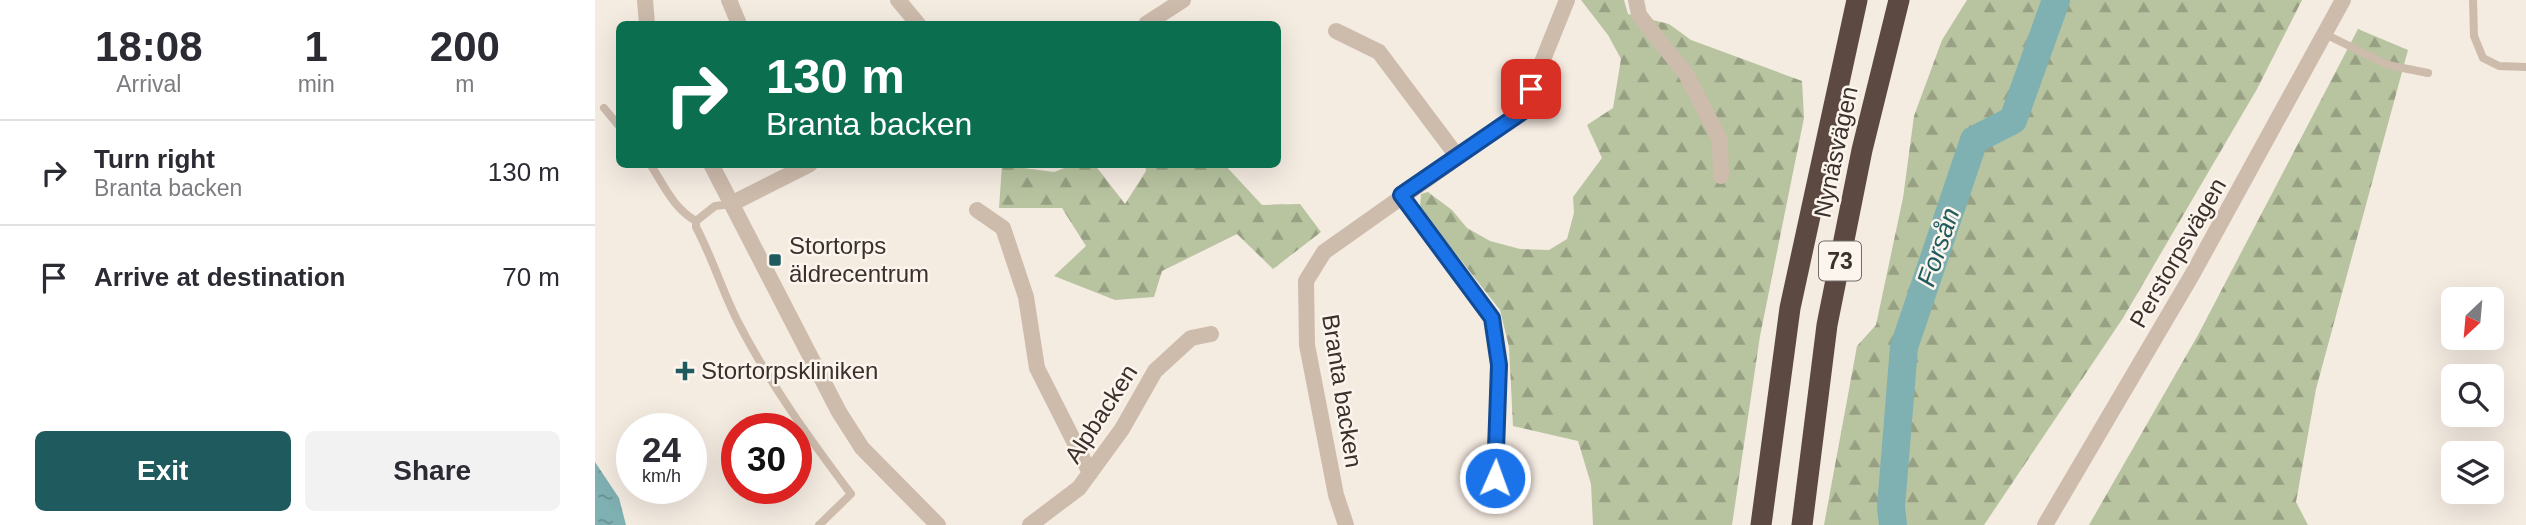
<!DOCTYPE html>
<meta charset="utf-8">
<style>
body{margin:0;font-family:Helvetica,sans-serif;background:#f2f2f3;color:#2b2b33;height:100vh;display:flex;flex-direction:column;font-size:26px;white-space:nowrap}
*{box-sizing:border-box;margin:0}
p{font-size:23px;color:#7c7c81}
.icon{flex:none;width:38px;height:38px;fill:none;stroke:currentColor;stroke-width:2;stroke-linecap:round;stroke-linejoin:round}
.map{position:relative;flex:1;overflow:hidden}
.details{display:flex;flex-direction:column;background:#fff;width:595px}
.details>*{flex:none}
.top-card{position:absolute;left:21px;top:21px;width:665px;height:147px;border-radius:10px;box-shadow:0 7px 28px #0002;background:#0b6e4f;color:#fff;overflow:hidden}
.needle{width:46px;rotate:206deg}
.tools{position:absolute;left:1846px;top:287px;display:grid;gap:14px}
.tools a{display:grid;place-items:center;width:63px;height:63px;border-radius:10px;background:#fff;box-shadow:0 7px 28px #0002;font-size:35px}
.speed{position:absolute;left:21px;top:413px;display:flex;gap:14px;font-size:35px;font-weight:700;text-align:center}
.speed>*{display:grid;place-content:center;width:91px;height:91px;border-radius:50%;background:#fff;box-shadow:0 7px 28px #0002;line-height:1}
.speed small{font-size:18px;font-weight:400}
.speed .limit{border:10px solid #d22;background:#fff;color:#111}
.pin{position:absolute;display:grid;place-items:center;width:60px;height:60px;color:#fff;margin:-30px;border-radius:14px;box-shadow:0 4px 10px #0006}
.me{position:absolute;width:77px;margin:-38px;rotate:2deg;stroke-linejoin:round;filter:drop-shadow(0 0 5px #0008)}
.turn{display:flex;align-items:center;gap:24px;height:147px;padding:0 35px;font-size:32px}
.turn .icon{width:91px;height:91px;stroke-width:2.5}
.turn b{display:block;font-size:49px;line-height:60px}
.eta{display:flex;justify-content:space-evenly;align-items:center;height:119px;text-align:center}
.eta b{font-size:42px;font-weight:600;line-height:49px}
.button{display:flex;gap:14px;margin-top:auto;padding:14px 35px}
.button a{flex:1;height:80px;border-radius:10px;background:#1f5a5e;color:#fff;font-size:28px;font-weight:600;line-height:80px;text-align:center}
.button a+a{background:#f2f2f3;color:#2b2b33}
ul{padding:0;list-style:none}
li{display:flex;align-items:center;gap:21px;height:105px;padding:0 35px;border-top:2px solid #e1e1e2}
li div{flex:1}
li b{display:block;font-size:26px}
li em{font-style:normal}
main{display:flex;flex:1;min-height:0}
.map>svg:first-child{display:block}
.forest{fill:url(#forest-firs)}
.water{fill:url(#water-ripples)}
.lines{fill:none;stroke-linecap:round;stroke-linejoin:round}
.river{stroke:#7fb0b2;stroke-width:28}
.lane{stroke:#cdbbac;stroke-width:8}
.street{stroke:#cdbbac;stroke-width:16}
.highway{stroke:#5c4a42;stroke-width:21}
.route-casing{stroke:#114b97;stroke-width:18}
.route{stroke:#1a73e8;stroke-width:12}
.poi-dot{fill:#1f5a5e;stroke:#fbf5ee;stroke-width:2.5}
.labels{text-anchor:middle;stroke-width:5;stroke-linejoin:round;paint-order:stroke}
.shield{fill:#fbf5ee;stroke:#756b66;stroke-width:2}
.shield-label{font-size:23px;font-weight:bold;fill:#3b302b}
.street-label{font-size:24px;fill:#3b302b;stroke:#fbf5ee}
.poi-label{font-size:24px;fill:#3b302b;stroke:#fbf5ee;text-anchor:start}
.water-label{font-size:26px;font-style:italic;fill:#1f5a5e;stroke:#fbf5ee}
</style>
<main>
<section class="details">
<div class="eta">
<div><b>18:08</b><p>Arrival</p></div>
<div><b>1</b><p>min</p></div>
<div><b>200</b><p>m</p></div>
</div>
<ul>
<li><svg class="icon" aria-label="right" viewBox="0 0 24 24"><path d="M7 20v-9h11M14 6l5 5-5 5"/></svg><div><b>Turn right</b><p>Branta backen</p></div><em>130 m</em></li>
<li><svg class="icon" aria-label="arrive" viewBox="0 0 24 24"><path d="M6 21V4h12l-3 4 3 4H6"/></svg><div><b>Arrive at destination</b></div><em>70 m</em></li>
</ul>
<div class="button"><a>Exit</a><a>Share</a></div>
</section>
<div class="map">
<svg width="1931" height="525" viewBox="0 0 1931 525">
<defs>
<pattern id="forest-firs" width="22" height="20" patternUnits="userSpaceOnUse" patternTransform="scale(1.75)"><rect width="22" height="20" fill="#b8c4a0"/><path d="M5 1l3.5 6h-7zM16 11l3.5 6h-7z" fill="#97a083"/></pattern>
<pattern id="water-ripples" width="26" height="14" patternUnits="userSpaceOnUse" patternTransform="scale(1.75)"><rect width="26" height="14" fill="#7fb0b2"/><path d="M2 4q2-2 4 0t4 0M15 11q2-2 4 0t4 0" fill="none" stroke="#699091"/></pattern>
</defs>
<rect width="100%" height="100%" fill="#f4ebe1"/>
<g class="forest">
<path d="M986,0H1029L1033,14L1074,24L1096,40L1207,81L1209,118L1165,336L1137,525H998L996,484L983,441L918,426L914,347L905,310L825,208L826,194L833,192L857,210L872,228L895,241L925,249L954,250L972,239L979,213L978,197L1007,158L992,125L1018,108L1026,59L1013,35Z"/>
<path d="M1372,0H1707L1662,89L1528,318L1389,525H1229L1262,346L1281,325L1308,198L1319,116L1347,40Z"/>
<path d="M1763,29L1813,50L1721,389L1701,502L1713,525H1494L1603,335Z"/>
<path d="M407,165L459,172L477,165H500L530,204L551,171L550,165H630L667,205L705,204L726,232L678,269L642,234L567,271L559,297L520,300L459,276L491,246L467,208H404Z"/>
</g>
<path class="water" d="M0,462L24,498L31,525H0Z"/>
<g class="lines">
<path class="river" d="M1298,525L1296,507L1309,347L1379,140L1418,120L1461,0"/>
<g class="lane">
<path d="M1878,0L1879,36L1888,58L1904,66L1931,67"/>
<path d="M1732,35L1793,65L1833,73"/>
<path d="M9,108L24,126"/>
<path d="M55,164C69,185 78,208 101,221"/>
<path d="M137,204L120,206L101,221V227C117,257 127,290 142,320C174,383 214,438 256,494L224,525"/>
</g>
<g class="street">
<path d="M50,0L52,24"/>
<path d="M134,0L144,24"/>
<path d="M303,0L323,24"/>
<path d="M1041,0L1044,15L1091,74L1125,140L1126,176"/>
<path d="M551,24L588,0"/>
<path d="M741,31L784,52L862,156"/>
<path d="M116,164L244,412L267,448L343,525"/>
<path d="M806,195L897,318L904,365L899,478L892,501"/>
<path d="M138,203L215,164"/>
<path d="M382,210L408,228L431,297L442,368L495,473"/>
<path d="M435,525L484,488L527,429L560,371L596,338L616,334"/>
<path d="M751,525L741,495L712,345L711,281L729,252L927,112L972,0"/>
<path d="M1450,525L1597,275L1748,0"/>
</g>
<g class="highway">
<path d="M1166,525L1195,308L1262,0"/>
<path d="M1207,525L1232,325L1267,150L1304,0"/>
</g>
</g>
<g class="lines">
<g class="route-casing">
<path id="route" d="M900,478L904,365L897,318L806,195L927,112L936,89"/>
</g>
<use href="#route" class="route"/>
</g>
<g class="poi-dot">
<rect x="173" y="253" width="14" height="14" rx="3.5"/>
<path d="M86.5 360.5h7v7h7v7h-7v7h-7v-7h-7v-7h7z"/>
</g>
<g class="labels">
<rect class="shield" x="1224" y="241.5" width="42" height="39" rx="5"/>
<g class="shield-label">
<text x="1245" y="269">73</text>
</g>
<g class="street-label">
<text transform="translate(1241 152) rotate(-78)" y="8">Nynäsvägen</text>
<text transform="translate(1583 253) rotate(-60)" y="8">Perstorpsvägen</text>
<text transform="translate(747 391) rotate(81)" y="8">Branta backen</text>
<text transform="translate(506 414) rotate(-57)" y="8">Alpbacken</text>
</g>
<g class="poi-label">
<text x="194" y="254">Stortorps<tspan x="194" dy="28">äldrecentrum</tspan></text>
<text x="106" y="379">Stortorpskliniken</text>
</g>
<g class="water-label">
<text transform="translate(1343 247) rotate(-71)" y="9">Forsån</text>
</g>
</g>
</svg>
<div class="tools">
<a><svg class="needle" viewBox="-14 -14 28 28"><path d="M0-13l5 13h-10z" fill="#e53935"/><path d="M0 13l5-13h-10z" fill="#7c7c81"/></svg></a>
<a><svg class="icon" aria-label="search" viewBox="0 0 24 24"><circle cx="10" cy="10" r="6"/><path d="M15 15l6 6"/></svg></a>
<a><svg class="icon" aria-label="layers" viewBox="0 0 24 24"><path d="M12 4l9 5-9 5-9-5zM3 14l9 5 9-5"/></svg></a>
</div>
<div class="speed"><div>24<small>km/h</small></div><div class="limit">30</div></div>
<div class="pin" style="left:936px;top:89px;background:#d93025"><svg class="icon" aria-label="arrive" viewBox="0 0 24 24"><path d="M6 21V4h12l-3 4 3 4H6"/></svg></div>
<svg class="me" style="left:900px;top:478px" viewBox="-20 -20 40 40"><circle r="17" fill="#1a73e8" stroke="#fff" stroke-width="3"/><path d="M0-11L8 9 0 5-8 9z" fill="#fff"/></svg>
<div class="top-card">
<div class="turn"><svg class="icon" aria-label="right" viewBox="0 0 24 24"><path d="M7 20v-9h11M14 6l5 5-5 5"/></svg><div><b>130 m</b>Branta backen</div></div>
</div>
</div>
</main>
